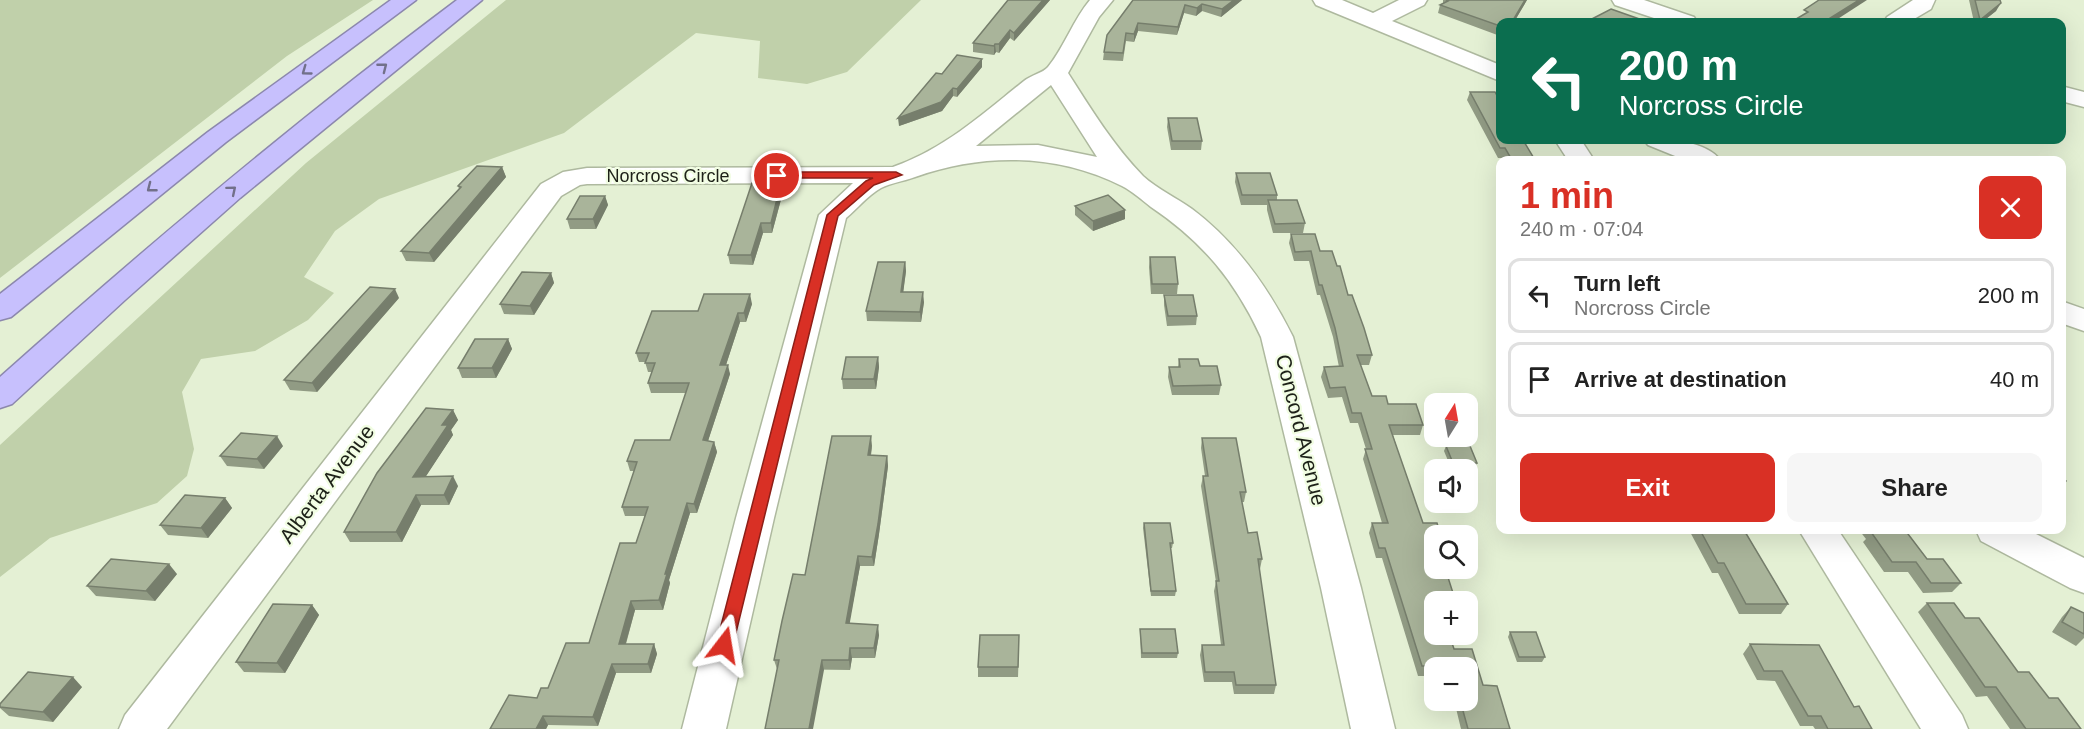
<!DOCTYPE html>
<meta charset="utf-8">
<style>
body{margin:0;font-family:Arial,sans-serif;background:#f6f6f6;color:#222;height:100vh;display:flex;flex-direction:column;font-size:22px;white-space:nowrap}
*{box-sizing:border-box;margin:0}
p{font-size:20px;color:#767676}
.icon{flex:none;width:33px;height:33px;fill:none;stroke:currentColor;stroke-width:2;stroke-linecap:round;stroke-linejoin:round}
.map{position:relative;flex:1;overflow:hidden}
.sheet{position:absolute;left:1496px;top:156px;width:570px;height:378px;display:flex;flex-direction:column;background:#fff;border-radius:12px;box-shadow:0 6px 24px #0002}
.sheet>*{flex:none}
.top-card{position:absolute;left:1496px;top:18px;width:570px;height:126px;border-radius:12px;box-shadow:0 6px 24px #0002;background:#0b6e4f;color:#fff;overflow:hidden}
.needle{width:39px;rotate:11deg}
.controls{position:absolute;left:1424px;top:393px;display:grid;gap:12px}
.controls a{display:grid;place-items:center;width:54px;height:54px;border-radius:12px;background:#fff;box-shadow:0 6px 24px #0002;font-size:30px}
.pin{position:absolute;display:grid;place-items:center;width:51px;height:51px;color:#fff;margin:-26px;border:3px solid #fff;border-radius:50%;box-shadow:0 2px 6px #0007}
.me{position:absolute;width:66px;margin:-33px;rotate:14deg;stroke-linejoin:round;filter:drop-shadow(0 0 4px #0008)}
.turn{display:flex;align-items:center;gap:21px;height:126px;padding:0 24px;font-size:27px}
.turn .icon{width:78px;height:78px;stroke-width:2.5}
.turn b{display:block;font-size:42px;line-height:51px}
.round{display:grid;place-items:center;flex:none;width:63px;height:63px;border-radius:12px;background:#f6f6f6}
.head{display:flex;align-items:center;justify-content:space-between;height:102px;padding:0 24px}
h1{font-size:36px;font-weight:800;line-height:45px;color:#d93025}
.action{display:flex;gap:12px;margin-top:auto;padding:12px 24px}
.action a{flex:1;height:69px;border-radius:12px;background:#d93025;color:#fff;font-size:24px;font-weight:800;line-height:69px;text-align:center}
.action a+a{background:#f6f6f6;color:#222}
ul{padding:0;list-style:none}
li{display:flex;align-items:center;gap:18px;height:75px;margin:0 12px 9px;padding:0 12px;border:3px solid #e0e0e0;border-radius:12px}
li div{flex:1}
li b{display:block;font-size:22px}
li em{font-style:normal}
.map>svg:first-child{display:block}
.green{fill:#c0d0aa}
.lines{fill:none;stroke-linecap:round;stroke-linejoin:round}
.minor-casing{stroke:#aeb99f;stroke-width:3}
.highway-casing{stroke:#8c88ad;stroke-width:3}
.minor{fill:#fff;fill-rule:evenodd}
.highway{fill:#c7c0fd;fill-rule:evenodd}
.wall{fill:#919b84}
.shaded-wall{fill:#767e6c}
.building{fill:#a9b49a;stroke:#767e6c;stroke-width:1.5}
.oneway{stroke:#72708a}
.route{fill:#d93025;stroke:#8d1f18;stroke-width:1.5}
.labels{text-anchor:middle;stroke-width:4.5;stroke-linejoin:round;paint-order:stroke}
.far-street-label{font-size:18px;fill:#1d2118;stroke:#f1fde2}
.street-label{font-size:21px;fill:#1d2118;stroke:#f1fde2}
</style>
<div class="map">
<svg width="2084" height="729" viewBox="0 0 2084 729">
<rect width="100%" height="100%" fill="#e4f0d4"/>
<g class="green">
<path d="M0,0H373L287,56L0,278Z"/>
<path d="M506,0H921L847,72L807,84L758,78L760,41L696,33L564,133L379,199L335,231L304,277L334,293L308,320L255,351L201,359L182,392L194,449L187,476L157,503L50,538L0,577V445L306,163Z"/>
</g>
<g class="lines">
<g class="minor-casing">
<g id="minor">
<path d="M1090,0H1113L1099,17L1068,73C1091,109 1113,145 1143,176C1157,189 1177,198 1192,209C1237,243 1268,287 1293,337L1361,588L1395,729H1351L1321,588L1261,337C1235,281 1203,242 1151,207C1142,200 1132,191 1122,186C1056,153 983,153 915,177C904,181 891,183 881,188C868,195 857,209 846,218L774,518L726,729H682L736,518L819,215L853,183L587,184L580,185L561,196L167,729H119L125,715L541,184L563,172L587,168L893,167C946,148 981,115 1024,81C1031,75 1043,73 1048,67C1065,46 1073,20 1090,0ZM1051,85L1097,157L1038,145L976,146Z"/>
<path d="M1313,0H1342L1373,13L1399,0H1427L1424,5L1392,21L1500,65V81L1316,5Z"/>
<path d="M1612,0H1644L1694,17L1697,22H1666L1615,5Z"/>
<path d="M1913,0H1935L1931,9L1909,22H1884L1887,17Z"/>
<path d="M2061,86L2084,92V107L2061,101Z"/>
<path d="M1555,140H1581L1594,160H1568Z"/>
<path d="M1644,140C1665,138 1707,141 1720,160H1685L1648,145Z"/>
<path d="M2061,301L2084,309V331L2061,323Z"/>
<path d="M1799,530H1838L1962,715L1968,729H1921Z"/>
<path d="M1976,530H2028L2084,558V593L2070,588L1981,541Z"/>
</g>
</g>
<g class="highway-casing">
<g id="highway">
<path d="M391,0H416L226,142L11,317L0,320V294L208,132Z"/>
<path d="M457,0H482L240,198L125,300L12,404L0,408V377C148,245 299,118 457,0Z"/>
</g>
</g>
<use href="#minor" class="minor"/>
<use href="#highway" class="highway"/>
</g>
<g class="wall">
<path d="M1008,0H1050L1014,41L1010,38L999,53L996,52L994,55L973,52V43Z"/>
<path d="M1133,0H1242L1221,17L1202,11L1196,16L1184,13L1177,35L1138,31L1134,42L1126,41L1123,61L1103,60L1104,52Z"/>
<path d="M1443,0H1527L1514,22H1500V36L1438,13L1440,5L1443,3Z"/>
<path d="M1969,0H2000L1996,11L1982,22H1974Z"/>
<path d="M982,67L957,97L953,96L942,111L899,126L942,74Z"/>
<path d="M1470,92L1535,160H1504L1502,158H1498L1467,100Z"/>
<path d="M1168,118L1202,141L1201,150H1171L1167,127Z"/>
<path d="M502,167L506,177L434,262L406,261L401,251L459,189L458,186Z"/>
<path d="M1236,173L1277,195V200L1305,223L1303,233H1273L1267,210V205H1241L1235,182Z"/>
<path d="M781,183L783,192L772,233H763L753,265L730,264L728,255Z"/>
<path d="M605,196L608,205L596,229H570L567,219Z"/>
<path d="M1075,206L1125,219L1093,231L1075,215Z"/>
<path d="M1291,234L1320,251L1348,295L1372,355L1369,365H1360L1372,396L1388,404L1423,425L1420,435H1393L1434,568H1457L1454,575H1447L1453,593L1449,602H1434L1454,649L1483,685L1510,729H1461L1454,700H1467V668H1434V676H1418L1382,558H1376L1369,533L1372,523H1382L1363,459L1366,449L1358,423H1350L1342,397L1328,398L1321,377L1324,367H1339L1333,337L1320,295H1317L1309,261H1294L1289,243Z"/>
<path d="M1150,257L1178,284L1177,294H1151L1149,267Z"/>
<path d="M905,262L906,271L903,292L924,302L921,322L867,321L866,311Z"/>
<path d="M551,273L554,283L534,315L504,314L500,304Z"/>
<path d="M1164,295L1197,316L1196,325L1167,326L1164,305Z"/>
<path d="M399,298L317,392L290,390L284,380Z"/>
<path d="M752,304L746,322H740L726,365L730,374L708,441L714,442L717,452L697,513H690L669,580L670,583L663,610H635L626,644H654L657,654L651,673H616L598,726L548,725L546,729L537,698L548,688L589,643L636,543L645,516H625L622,507L634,471H630L627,461L670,440L686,393H651L648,383L652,372H648L645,362H639L636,353L698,311Z"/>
<path d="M508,339L512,349L496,378H462L458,368Z"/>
<path d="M878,357L879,367L876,389H843L842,379Z"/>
<path d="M1179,359L1200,366L1221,385L1219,395H1172L1168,377L1169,367H1178Z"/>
<path d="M453,410L458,420L451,430L453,435L425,477L458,486L449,505H421L402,542H350L344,532Z"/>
<path d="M1202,438L1246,492L1244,502H1242L1248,533L1262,559L1260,569H1259L1276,685L1274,694H1234L1232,682H1204L1200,655L1202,645H1221L1214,591L1216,582L1201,486L1203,476H1205L1201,448Z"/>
<path d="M283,446L264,469L227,466L220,456Z"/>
<path d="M872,446L871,456H887L888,466L879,534L874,566H860L849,623L879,635L875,658H852L850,670L777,669L774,660L805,575Z"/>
<path d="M1446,446L1477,463L1475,468H1451L1444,451Z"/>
<path d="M225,498L232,508L208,538L168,535L160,525Z"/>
<path d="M1144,523L1173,543L1172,548H1170L1176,591L1175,596H1151L1143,528Z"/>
<path d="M1689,530H1744L1788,604L1781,614H1739L1718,573H1712Z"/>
<path d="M1859,530H1905L1927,559L1961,583L1952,592L1923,593L1908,572H1884L1863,542L1866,539Z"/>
<path d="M177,574L155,601L96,596L87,586Z"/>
<path d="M1927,603L1965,618L2018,672L2049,698L2081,729H2010L1987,696L1976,697L1918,612Z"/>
<path d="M312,605L319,615L285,673L244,672L236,662Z"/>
<path d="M2071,607L2084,613V638L2076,646L2052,632L2062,617Z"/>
<path d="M1140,629L1178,653L1177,658H1141Z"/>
<path d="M1510,632L1545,657L1542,662H1517L1508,637Z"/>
<path d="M1750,644L1854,707L1872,729H1815L1813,726H1800L1775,681L1757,680L1743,654Z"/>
<path d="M1019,645L1018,677H978V667Z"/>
<path d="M82,687L53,722L9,716L0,708V704Z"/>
</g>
<g class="shaded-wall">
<path d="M1043,0H1050L1014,41V33Z"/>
<path d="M1234,0H1242L1221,17L1222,9Z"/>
<path d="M1525,0H1527L1514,22H1512Z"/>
<path d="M1859,0H1867L1833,22H1824Z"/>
<path d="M2001,3L1996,11L1982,22H1978L1980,20Z"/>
<path d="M1202,4V11L1196,16L1197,8Z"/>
<path d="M1185,5L1184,13L1177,35L1178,27Z"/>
<path d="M1138,23V31L1134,42V34Z"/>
<path d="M1010,30V38L999,53V44Z"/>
<path d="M995,44L996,52L994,55V46Z"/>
<path d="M982,59V67L957,97V89Z"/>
<path d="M953,88V96L942,111L899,126L898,118Z"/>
<path d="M502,167L506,177L434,262L429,253Z"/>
<path d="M781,183L783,192L772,233L771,223Z"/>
<path d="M605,196L608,205L596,229L593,219Z"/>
<path d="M1125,210V219L1093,231V221Z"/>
<path d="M761,223L763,233L753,265L751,255Z"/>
<path d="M905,262L906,271L902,302L901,292Z"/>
<path d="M551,273L554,283L534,315L530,306Z"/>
<path d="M395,289L399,298L317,392L312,383Z"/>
<path d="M923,292L924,302L921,322L920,312Z"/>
<path d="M750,294L752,304L746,322L744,313Z"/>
<path d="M738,313L740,322L723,374L720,365Z"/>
<path d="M508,339L512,349L496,378L492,368Z"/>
<path d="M878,357L879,367L876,389L874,379Z"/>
<path d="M728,365L730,374L705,450L703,440Z"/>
<path d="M453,410L458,420L451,430L453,435L419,487L413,477L442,425Z"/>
<path d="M277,436L283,446L264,469L257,459Z"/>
<path d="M871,436L872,446L869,465L868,455Z"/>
<path d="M714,442L717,452L697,513L694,504Z"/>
<path d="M887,456L888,466L879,534L874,566L872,557Z"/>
<path d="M453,476L458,486L449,505L444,495Z"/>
<path d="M416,495L421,505L402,542L396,532Z"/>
<path d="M225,498L232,508L208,538L201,528Z"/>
<path d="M687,503L690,513L669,580L670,583L663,610L659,600L665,574Z"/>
<path d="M858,556L860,566L848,633L846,623Z"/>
<path d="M169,564L177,574L155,601L146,591Z"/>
<path d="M631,601L635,610L623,653L619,644Z"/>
<path d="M312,605L319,615L285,673L277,663Z"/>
<path d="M878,625L879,635L875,658L874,648Z"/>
<path d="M654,644L657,654L651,673L648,664Z"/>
<path d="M850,648L852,658L850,670L849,660Z"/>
<path d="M822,660L824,670L813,729H809Z"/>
<path d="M612,664L616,673L598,726L593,717Z"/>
<path d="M73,677L82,687L53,722L43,712Z"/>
<path d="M543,716L548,725L546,729H536Z"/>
</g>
<g class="building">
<path d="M1008,0H1043L1014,33L1010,30L999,44H995L994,46L973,43Z"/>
<path d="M1133,0H1234L1222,9L1202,4L1197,8L1185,5L1178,27L1138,23L1134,34L1126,33L1123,53L1104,52L1107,35Z"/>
<path d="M1446,0H1525L1512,22H1500V26L1440,5L1448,1Z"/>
<path d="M1819,0H1859L1824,22H1791L1808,12L1804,10Z"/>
<path d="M1975,0H2000L2001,3L1980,20Z"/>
<path d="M1611,9L1648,22H1586Z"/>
<path d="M957,55L982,59L957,89L953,88L941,102L898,118L936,73L942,74Z"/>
<path d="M1470,92H1495L1500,101V140H1523L1535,160H1512L1505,148H1500Z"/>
<path d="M1168,118H1197L1202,141H1172Z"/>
<path d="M477,166L502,167L429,253L401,251L461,187L458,186Z"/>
<path d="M1236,173H1270L1277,195H1242Z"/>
<path d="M752,183H781L771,223H761L751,255H728Z"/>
<path d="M1108,195L1125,210L1093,221L1075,206Z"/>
<path d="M580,196H605L593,219H567Z"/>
<path d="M1268,200H1297L1305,223L1275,224Z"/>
<path d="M1291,234H1315L1320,251H1332L1337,266H1340L1348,295H1352L1364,328L1372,355H1357L1372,396H1386L1388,404H1416L1423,425H1389L1423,523H1437L1440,533H1448L1449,536H1434V568H1445L1453,593H1441L1443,602H1434V634H1449L1454,649H1472L1483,685L1497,686L1510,729H1468L1460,700H1467V668H1451V666H1422L1385,548H1379L1372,523H1388L1365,449H1372L1361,413H1352L1345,387L1330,388L1324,367L1343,366L1335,328L1322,285H1319L1311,251L1295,252Z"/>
<path d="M1150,257H1175L1178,284H1152Z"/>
<path d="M878,262H905L901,292H923L920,312L866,311Z"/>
<path d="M522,272L551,273L530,306L500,304Z"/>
<path d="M370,287L395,289L312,383L284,380Z"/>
<path d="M704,294H750L744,313H738L720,365H728L703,440L714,442L694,504L687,503L665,574H667L659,600L631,601L619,644H654L648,664H612L593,717L543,716L536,729H490L509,695L537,698L541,688H548L566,643H589L620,543H636L648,507H622L637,462L627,461L635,440H670L689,383H648L655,363H645L649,353H636L652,311H698Z"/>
<path d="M1164,295H1193L1197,316H1168Z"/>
<path d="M475,339H508L492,368H458Z"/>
<path d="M846,357H878L874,379H842Z"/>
<path d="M1179,359H1198L1200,366H1217L1221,385L1173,386L1169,367H1180Z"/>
<path d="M426,408L453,410L442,425H448L413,477L453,476L444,495H416L396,532H344L377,473Z"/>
<path d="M241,433L277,436L257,459L220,456Z"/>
<path d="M832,436H871L868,455L887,456L878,524L872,557L858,556L846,623L878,625L874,648H850L849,660H822L809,729H765L779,660H774L782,621L793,574L805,575Z"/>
<path d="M1202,438H1236L1246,492H1240L1248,533L1257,532L1262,559H1258L1276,685H1236L1234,672H1205L1202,645H1224L1216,581H1219L1203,476H1208Z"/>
<path d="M1446,446H1470L1477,463H1453Z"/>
<path d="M2061,478L2066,481L2061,488Z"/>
<path d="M185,495L225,498L201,528L160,525Z"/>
<path d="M1144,523H1170L1173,543H1170L1176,591H1151Z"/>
<path d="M1700,530H1744L1788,604H1746L1724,563H1718Z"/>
<path d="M1873,530H1905L1927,559H1943L1961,583H1931L1916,562H1892L1871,532H1875Z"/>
<path d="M111,559L169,564L146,591L87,586Z"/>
<path d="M1927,603H1954L1965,618H1979L2018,672H2029L2049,698H2058L2081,729H2026L1996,687H1985Z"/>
<path d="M273,604L312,605L277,663L236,662Z"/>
<path d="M2071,607L2084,613V634L2062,622Z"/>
<path d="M1140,629H1175L1178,653H1142Z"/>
<path d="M1510,632H1536L1545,657H1519Z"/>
<path d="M980,635H1019L1018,667H978Z"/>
<path d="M1750,644L1819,645L1854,707L1859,706L1872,729H1828L1821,716H1808L1782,671H1764Z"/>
<path d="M28,672L73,677L43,712L0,707V704Z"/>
</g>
<defs><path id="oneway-chevron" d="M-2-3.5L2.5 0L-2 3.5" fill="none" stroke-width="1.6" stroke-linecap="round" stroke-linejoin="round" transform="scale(1.5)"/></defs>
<g class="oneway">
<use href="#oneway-chevron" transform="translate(383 67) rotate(-38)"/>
<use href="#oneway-chevron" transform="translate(306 71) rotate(144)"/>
<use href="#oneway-chevron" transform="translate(151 188) rotate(142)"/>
<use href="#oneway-chevron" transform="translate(232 190) rotate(-40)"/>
</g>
<path class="route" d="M777,172H896L902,175L874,185L838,216L733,645L730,650L724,652L718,650L716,645L827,215L866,181L873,178H773L772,176Z"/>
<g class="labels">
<g class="far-street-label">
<text x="668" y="182">Norcross Circle</text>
</g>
<g class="street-label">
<text transform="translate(1301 430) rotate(76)" y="7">Concord Avenue</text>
<text transform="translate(327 484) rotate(-53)" y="7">Alberta Avenue</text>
</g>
</g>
</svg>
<div class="controls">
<a><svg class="needle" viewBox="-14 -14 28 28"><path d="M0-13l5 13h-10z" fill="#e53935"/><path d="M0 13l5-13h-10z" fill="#767676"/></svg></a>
<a><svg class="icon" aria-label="sound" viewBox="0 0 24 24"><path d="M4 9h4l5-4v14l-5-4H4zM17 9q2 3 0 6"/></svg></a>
<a><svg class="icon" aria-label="search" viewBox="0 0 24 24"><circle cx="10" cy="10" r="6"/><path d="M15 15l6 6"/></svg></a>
<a>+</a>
<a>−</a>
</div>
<div class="pin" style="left:777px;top:176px;background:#d93025"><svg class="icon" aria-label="arrive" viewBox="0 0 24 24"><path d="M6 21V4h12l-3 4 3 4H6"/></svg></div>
<svg class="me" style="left:724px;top:645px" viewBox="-20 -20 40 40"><path d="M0-17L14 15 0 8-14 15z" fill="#d93025" stroke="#fff" stroke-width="4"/></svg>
<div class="top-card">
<div class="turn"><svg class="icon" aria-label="left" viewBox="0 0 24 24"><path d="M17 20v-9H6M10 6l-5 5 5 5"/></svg><div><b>200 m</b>Norcross Circle</div></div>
</div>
<section class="sheet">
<div class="head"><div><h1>1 min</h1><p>240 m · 07:04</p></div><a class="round" style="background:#d93025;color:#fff"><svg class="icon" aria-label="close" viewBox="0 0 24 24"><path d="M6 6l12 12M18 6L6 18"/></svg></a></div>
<ul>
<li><svg class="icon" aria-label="left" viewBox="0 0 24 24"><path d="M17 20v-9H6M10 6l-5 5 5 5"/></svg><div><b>Turn left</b><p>Norcross Circle</p></div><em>200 m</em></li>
<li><svg class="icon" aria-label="arrive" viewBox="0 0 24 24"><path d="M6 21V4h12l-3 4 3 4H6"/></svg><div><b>Arrive at destination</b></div><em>40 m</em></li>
</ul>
<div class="action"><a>Exit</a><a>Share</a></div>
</section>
</div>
